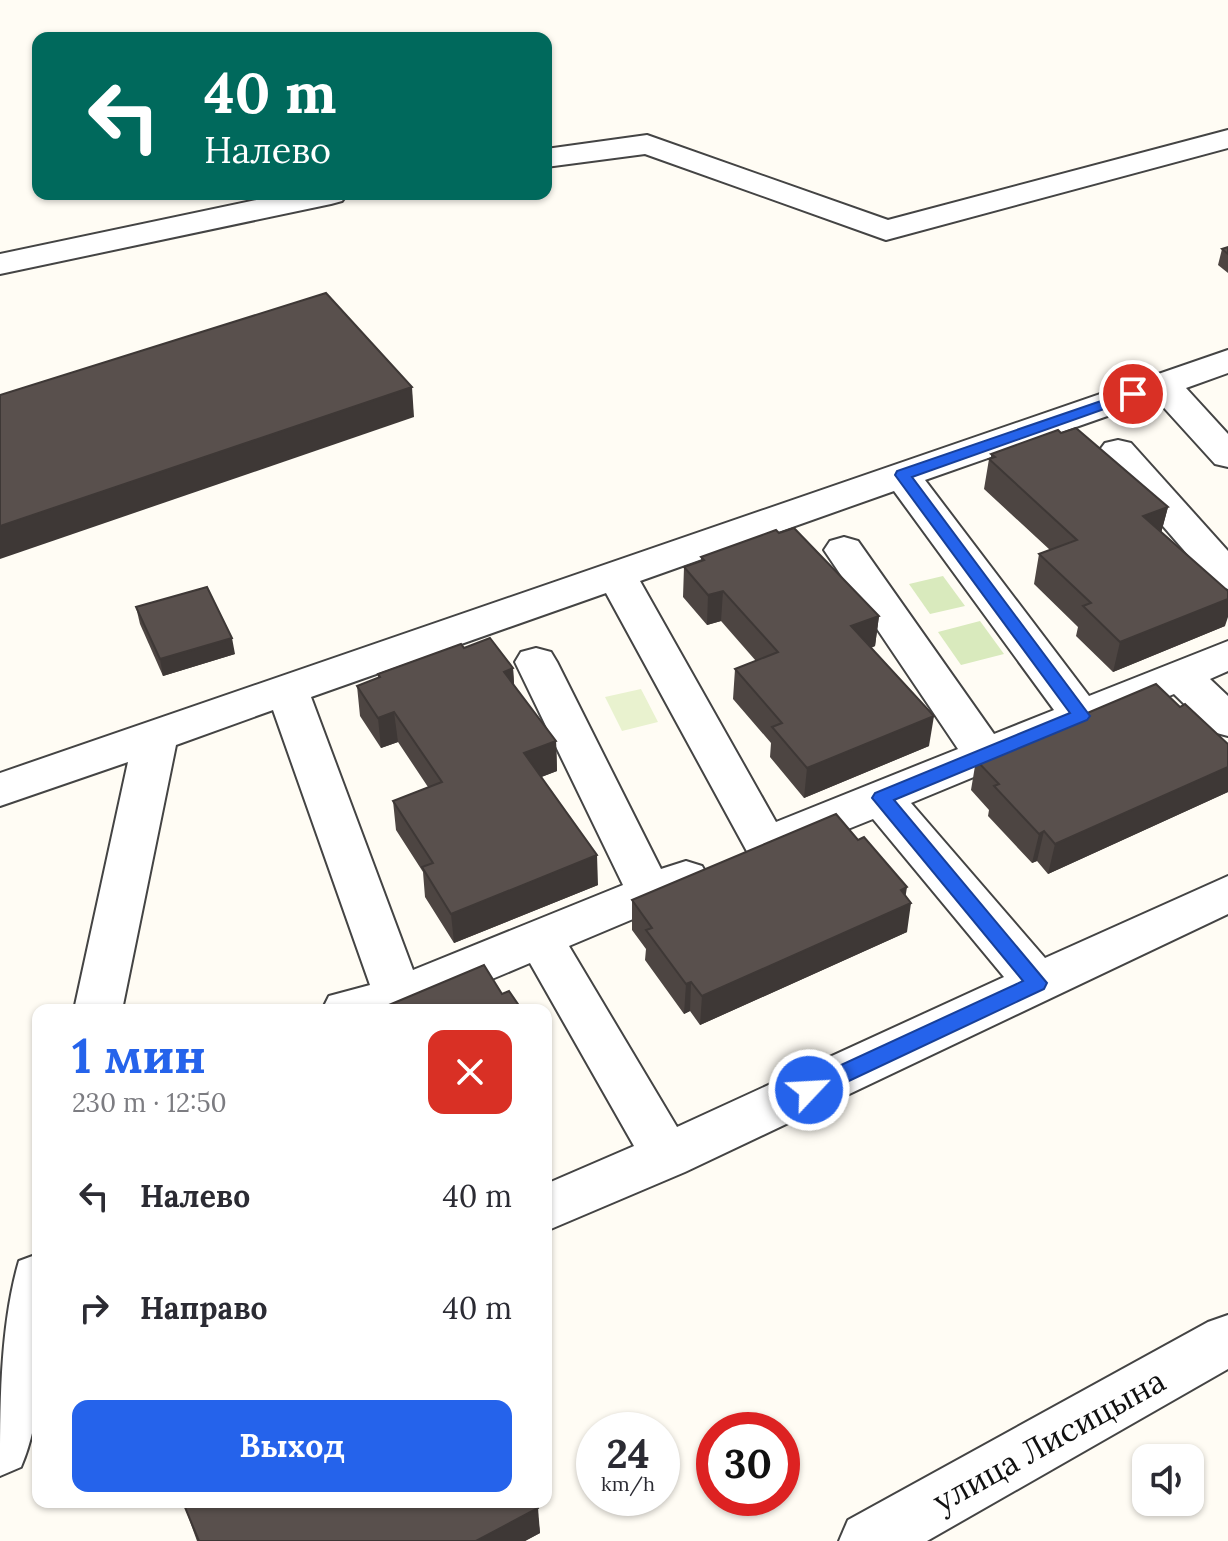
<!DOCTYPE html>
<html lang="ru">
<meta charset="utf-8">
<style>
body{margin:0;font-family:Lora,serif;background:#f7f7f7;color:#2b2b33;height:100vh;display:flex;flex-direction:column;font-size:30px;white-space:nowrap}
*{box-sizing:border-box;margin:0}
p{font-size:26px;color:#7c7c81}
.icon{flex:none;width:44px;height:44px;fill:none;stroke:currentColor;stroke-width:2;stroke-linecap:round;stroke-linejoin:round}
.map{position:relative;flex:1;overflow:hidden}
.side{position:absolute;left:32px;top:1004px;width:520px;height:504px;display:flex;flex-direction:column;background:#fff;border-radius:16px;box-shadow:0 2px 6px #0004}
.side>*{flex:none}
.hud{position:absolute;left:32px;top:32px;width:520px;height:168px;border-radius:16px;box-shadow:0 2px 6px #0004;background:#00695c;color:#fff;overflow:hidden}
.fabs{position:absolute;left:1132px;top:1444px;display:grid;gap:16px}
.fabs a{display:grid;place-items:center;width:72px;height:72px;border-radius:16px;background:#fff;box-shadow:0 2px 6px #0004;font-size:40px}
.speed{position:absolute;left:576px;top:1412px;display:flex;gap:16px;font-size:40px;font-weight:700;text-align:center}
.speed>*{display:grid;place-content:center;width:104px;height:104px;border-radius:50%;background:#fff;box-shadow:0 2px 6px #0004;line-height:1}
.speed small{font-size:20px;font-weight:400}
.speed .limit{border:12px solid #d22;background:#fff;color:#111}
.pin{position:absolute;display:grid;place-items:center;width:68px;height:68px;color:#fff;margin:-34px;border:4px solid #fff;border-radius:50%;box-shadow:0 2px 8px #0007}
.me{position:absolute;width:88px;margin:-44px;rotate:65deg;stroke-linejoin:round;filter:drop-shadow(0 0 6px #0008)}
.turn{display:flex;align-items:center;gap:28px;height:168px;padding:0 40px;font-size:36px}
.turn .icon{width:104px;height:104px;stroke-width:2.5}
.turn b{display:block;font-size:56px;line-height:68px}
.round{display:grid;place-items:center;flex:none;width:84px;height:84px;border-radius:16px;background:#f7f7f7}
.head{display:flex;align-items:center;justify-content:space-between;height:136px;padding:0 40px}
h1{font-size:48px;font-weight:700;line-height:60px;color:#2563eb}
.primary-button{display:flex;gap:16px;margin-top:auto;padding:16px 40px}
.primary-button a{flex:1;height:92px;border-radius:16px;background:#2563eb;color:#fff;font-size:32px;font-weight:700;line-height:92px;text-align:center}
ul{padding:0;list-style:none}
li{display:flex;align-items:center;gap:24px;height:112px;padding:0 40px}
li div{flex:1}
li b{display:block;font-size:30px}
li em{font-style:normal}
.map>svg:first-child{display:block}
.green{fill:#d9eabd}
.pitch{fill:#e9f2cf}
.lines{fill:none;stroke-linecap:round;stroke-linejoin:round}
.minor-casing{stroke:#444;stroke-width:4}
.minor{fill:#fff;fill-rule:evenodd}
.wall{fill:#4d4542}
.shaded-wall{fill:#3e3836}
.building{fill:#59504d;stroke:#3e3836;stroke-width:2}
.route{fill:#2563eb;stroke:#184099;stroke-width:2}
.labels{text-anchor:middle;stroke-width:8;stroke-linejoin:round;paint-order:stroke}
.near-street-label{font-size:32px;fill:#111;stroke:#fff}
</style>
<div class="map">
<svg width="1228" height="1541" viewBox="0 0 1228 1541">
<rect width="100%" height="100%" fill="#fffcf4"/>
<g class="green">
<path d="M943,576L965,606L930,614L909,584Z"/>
<path d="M980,621L1004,654L961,665L938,632Z"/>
</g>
<path class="pitch" d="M641,689L658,722L622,731L605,697Z"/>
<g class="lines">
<g class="minor-casing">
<g id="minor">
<path d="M1228,130V148L886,240L645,154L546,167V149L647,135L888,220Z"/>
<path d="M285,194H347L342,201L331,204L0,274V254Z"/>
<path d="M1228,350V373L1186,388L1228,434V467L1215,464L1156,399L925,480L1089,696L1228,641V671L1210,679L1228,696V736L1213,732L1174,694L911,803L1045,958L1228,876V914L685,1172L546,1231V1184L634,1146L530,963L418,1010H322L329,996L370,985L273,710L176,745L122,1010H74L128,762L0,806V773ZM894,491L1054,710L994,734L858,541L844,537L830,541L824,550L958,749L776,822L640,581ZM606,593L750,857L766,862L873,819L1004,977L677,1127L569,946L702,890L709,878L702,866L686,861L661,869L557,662L551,652L536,648L521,652L515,662L623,885L413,970L311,697Z"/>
<path d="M1118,440L1131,443L1228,551V589L1214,585L1105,459L1099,451L1105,443Z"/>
<path d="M38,1254C38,1324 49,1402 21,1467L0,1476C0,1405 0,1326 19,1261Z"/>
<path d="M1228,1315V1369L927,1541H839L848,1520L1208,1322Z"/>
</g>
</g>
<use href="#minor" class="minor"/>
</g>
<g class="wall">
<path d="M1228,247V273L1218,265L1222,249Z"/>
<path d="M991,454L1168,507L1161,533L1225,626L1113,672L1076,636L1078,627L1034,584L1039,554L1050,550L984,489L989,459L991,458Z"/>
<path d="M701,557L879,616L875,646L871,648L929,746L804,798L770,757L771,743L733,699L735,669L756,661L721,621L707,625L683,597L684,567L701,561Z"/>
<path d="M136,607L235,654L163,676L140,624Z"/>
<path d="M464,648L513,668L514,686L556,741L557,771L541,777L598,885L454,943L425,897L423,872L396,830L393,801L428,787L398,742L381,748L360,716L357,686L378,678V674Z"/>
<path d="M1180,707L1228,744V792L1048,874L1037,861L1032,863L988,816L989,810L971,790L976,760Z"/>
<path d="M905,895L907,932L700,1025L690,1011L684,1014L645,960L646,949L632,930V900Z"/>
<path d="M189,1502H536L540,1533L525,1541H197L184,1505Z"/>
</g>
<g class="shaded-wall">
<path d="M412,387L414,417L0,559V526Z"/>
<path d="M1168,507L1160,537L1143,516Z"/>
<path d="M723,591L721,621L707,625L708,595Z"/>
<path d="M1228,599V617L1225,626L1113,672L1120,642Z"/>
<path d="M879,616L875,646L848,656L851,626Z"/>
<path d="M232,638L235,654L163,676L160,659Z"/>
<path d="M513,668L515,698L504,672Z"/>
<path d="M394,712L398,742L381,748L378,718Z"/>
<path d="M934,716L929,746L804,798L807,768Z"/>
<path d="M556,741L557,771L526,783L524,753Z"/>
<path d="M1228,767V792L1048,874L1055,844Z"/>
<path d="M1044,831L1037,861L1032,863L1039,834Z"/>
<path d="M597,855L598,885L454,943L451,914Z"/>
<path d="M907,887L904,906L911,903L907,932L700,1025L702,996Z"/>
<path d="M691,982L690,1011L684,1014L686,984Z"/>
<path d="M546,1049L547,1067L549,1066L550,1095L546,1097Z"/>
<path d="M538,1508L540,1533L525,1541H476Z"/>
</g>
<g class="building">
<path d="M1228,247V254L1222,249Z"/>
<path d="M326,293L412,387L0,526V395Z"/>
<path d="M1076,428L1168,507L1143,516L1228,591V599L1120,642L1083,606L1091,603L1039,554L1077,540L989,459L995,457L991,454L1058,430L1061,433Z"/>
<path d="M794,528L879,616L851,626L934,716L807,768L772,727L782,723L735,669L778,652L723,591L708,595L684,567L704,560L701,557L776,530L779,533Z"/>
<path d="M207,587L232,638L160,659L136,607Z"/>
<path d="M490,638L513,668L504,672L556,741L524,753L597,855L451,914L422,867L433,863L393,801L442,782L394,712L378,718L357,686L380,677L378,674L461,644L464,648Z"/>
<path d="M1156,684L1180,707L1185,704L1228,744V767L1055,844L1044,831L1039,834L994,786L999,784L976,760Z"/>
<path d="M836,814L858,840L864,837L907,887L901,890L911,903L702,996L691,982L686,984L646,930L652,928L632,900Z"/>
<path d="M484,965L502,994L509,991L522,1010H377Z"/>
<path d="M189,1502H535L538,1508L476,1541H199L184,1505Z"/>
</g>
<path class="route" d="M1133,390L1138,391V397L912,477L1090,716L1087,720L894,800L1047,983L1044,989L817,1096L809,1098L802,1096L799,1090L802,1083L1023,981L872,798L875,793L1070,713L895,475L897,471Z"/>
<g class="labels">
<g class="near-street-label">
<text transform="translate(1049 1441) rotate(-29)" y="11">улица Лисицына</text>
</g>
</g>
</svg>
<div class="fabs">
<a><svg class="icon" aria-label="sound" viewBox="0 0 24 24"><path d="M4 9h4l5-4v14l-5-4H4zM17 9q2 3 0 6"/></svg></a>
</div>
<div class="speed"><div>24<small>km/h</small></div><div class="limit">30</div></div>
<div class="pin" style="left:1133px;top:394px;background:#d93025"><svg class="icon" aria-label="arrive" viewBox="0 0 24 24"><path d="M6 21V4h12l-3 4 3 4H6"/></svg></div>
<svg class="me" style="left:809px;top:1090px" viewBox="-20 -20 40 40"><circle r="17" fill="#2563eb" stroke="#fff" stroke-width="3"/><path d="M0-11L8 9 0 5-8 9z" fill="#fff"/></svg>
<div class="hud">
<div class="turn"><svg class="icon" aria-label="left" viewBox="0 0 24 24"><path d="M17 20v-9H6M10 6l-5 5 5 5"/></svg><div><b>40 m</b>Налево</div></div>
</div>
<section class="side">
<div class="head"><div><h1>1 мин</h1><p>230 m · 12:50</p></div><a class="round" style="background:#d93025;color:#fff"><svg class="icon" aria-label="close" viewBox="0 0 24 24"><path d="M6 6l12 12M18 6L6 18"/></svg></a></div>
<ul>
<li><svg class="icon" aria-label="left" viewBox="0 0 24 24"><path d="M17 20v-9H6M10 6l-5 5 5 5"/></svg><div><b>Налево</b></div><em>40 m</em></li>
<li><svg class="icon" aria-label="right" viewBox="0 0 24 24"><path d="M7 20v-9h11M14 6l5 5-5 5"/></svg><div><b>Направо</b></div><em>40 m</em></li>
</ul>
<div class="primary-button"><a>Выход</a></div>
</section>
</div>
